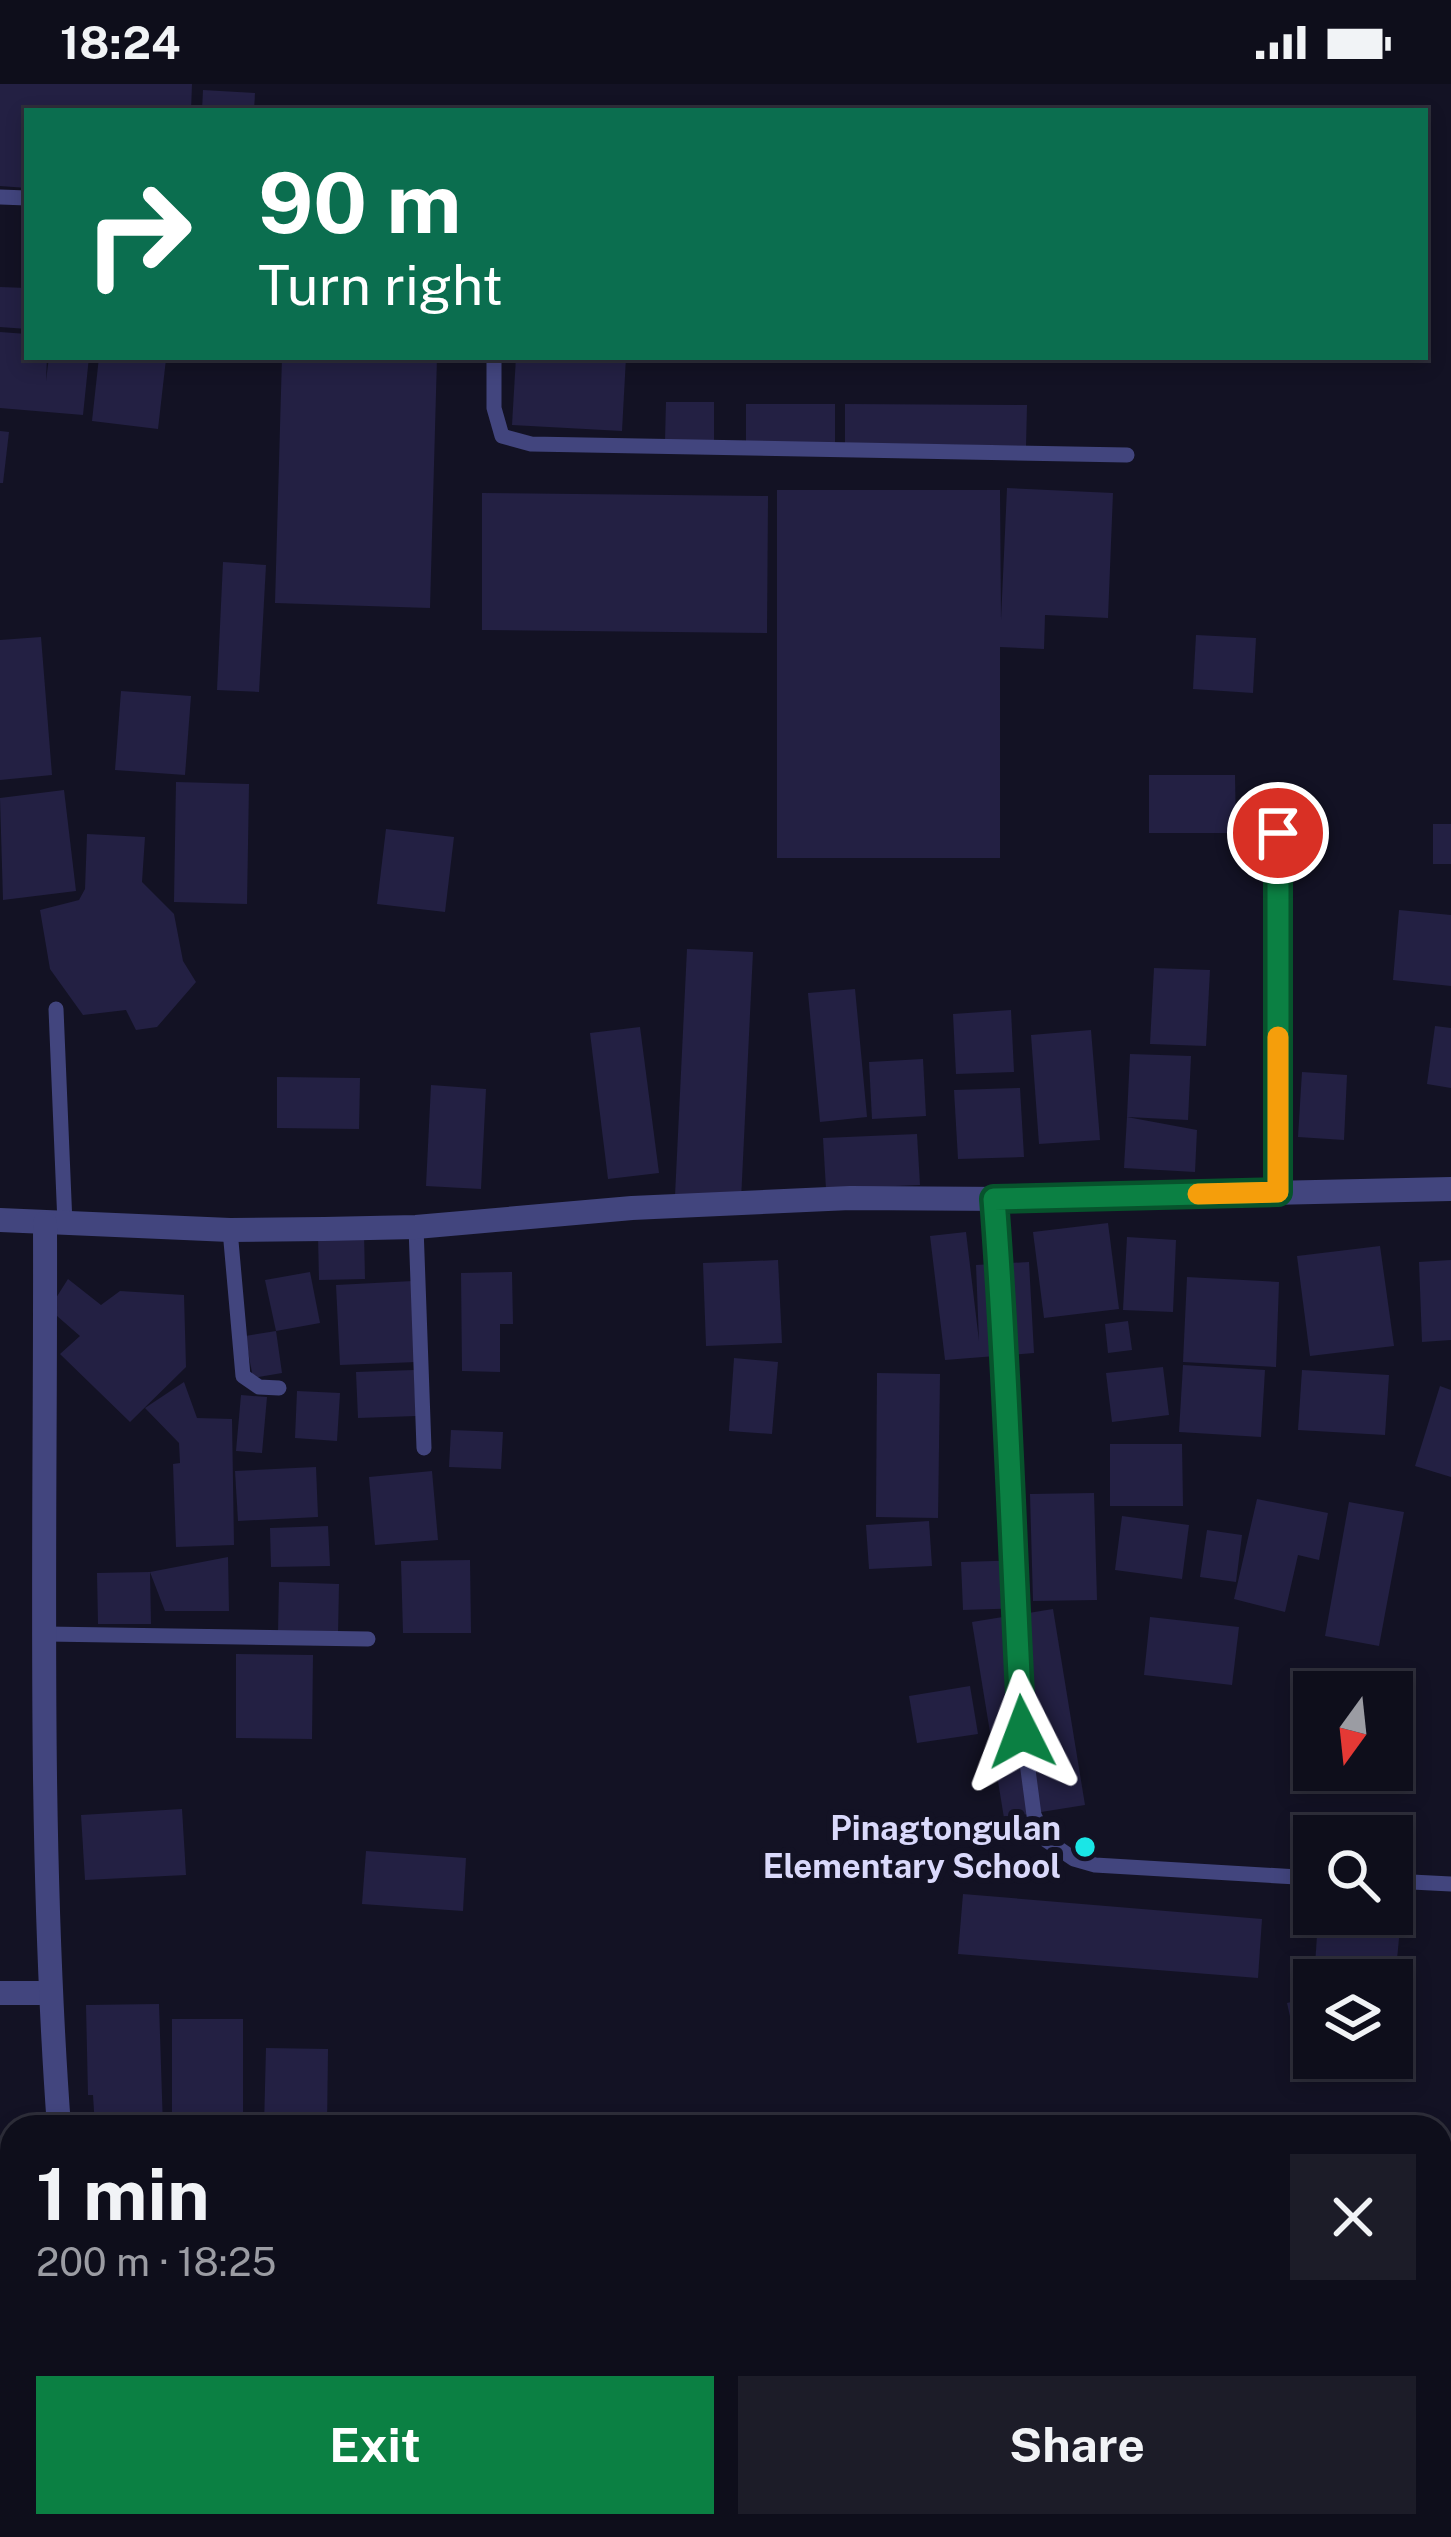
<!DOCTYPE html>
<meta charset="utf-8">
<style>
body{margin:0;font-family:"Public Sans",sans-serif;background:#1c1c28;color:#f1f3f6;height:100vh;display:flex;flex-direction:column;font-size:45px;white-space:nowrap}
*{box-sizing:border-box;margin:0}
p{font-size:39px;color:#9b9ca3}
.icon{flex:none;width:66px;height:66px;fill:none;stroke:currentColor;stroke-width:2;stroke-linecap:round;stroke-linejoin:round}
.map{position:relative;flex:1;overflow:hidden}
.drawer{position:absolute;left:0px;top:2031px;width:1452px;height:423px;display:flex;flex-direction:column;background:#0e0e1b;border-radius:36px 36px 0 0;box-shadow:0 6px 18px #0003,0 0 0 3px #2e2e3a}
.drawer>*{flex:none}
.hud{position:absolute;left:24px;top:24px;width:1404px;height:252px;border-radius:0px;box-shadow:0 6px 18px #0003,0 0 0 3px #2e2e3a;background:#0b6e4f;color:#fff;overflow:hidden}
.needle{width:78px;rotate:195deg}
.fabs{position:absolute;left:1293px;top:1587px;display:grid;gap:24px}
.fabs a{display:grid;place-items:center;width:120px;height:120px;border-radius:0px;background:#0e0e1b;box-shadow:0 6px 18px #0003,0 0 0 3px #2e2e3a;font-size:60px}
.pin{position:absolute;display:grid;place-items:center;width:102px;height:102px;color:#fff;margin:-51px;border:6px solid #fff;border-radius:50%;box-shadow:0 3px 12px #0007}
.me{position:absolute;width:132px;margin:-66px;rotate:357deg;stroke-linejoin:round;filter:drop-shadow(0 0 9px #0008)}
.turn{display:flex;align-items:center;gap:42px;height:252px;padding:0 36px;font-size:54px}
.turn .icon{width:156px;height:156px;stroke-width:2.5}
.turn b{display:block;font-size:84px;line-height:102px}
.round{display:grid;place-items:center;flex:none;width:126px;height:126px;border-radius:0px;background:#1c1c28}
.overview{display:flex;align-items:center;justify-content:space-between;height:204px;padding:0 36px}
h1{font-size:72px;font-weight:700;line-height:90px}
.primary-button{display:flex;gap:24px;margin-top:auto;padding:24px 36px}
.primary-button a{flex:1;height:138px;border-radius:0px;background:#0b8043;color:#fff;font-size:48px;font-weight:700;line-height:138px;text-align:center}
.primary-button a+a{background:#1c1c28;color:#f1f3f6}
.status{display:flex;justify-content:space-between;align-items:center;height:84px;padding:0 60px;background:#0e0e1b;direction:ltr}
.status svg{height:33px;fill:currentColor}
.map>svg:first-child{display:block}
.building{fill:#232043}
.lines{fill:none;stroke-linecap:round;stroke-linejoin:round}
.service{stroke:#42457e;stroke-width:15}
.minor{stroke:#42457e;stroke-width:24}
.tertiary{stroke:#42457e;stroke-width:24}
.route-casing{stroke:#07532c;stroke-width:30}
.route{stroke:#0b8043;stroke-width:21}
.slow{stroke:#f59e0b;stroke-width:21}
.poi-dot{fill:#1ae6e6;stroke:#131224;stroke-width:4.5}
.labels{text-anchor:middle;stroke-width:12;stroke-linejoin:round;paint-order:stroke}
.poi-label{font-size:33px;font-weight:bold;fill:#dad9fb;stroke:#131224;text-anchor:end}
</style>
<div class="status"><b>18:24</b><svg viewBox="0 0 49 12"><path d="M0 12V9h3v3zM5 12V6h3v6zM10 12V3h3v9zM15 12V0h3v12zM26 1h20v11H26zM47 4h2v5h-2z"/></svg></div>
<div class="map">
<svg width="1451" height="2453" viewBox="0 0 1451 2453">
<rect width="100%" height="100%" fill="#131224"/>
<g class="building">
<path d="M0,0H192L191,27H27V104L0,102Z"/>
<path d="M203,6L255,9L254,27H202Z"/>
<path d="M268,21L344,23V27H268Z"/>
<path d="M0,203L27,204V245L0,243Z"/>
<path d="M0,248L27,250V273H47L46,297L49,273H89L83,331L0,324Z"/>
<path d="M99,273L166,275L158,345L92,337Z"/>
<path d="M282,273H437L430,524L275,519Z"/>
<path d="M516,273H626L622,347L512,341Z"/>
<path d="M666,318H714V357H665Z"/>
<rect x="746" y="320" width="89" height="39"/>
<path d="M845,320L1027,321L1026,362L845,359Z"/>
<path d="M0,347L9,348L3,399H0Z"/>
<path d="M1007,404L1113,409L1108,534L1045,531L1044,565L1000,563V774H777V406H1000L1001,536Z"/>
<path d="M482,409L768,412L767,549L482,546Z"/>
<path d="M223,478L266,481L259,608L217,606Z"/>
<path d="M1196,551L1256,554L1253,609L1193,605Z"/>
<path d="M41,553L52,691L0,696V556Z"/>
<path d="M121,607L191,612L185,691L115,686Z"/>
<path d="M1149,691H1235L1236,749H1149Z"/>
<path d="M176,698L249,700L247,820L174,818Z"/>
<path d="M64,706L76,807L3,816L0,714Z"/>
<rect x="1433" y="740" width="18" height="40"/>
<path d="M386,745L454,753L445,828L377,820Z"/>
<path d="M87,750L145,753L142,798L174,830L183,877L196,898L157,943L136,946L126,926L83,931L50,885L40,826L79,816L85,805Z"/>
<path d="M1399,826L1451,831V902L1393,896Z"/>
<path d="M687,865L753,868L741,1116L675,1112Z"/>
<path d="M1154,884L1210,886L1206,962L1150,960Z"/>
<path d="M855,905L867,1033L820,1038L808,909Z"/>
<path d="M1011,926L1014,988L956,990L953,930Z"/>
<path d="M1435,942L1451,944V1004L1427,1000Z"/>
<path d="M640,943L659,1089L608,1095L590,949Z"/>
<path d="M1091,946L1100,1056L1039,1060L1031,951Z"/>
<path d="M1130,970L1191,972L1188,1036L1127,1033Z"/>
<path d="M923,975L926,1032L872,1035L869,978Z"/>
<path d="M1302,988L1347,991L1344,1056L1298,1053Z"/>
<path d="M277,993L360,994L359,1045L277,1044Z"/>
<path d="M431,1001L486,1005L481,1105L426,1102Z"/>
<path d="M1020,1004L1024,1073L958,1075L954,1006Z"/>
<path d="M1127,1033L1197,1046L1195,1088L1124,1084Z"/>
<path d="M917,1050L920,1101L826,1105L823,1054Z"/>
<path d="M1108,1139L1119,1225L1044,1234L1033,1148Z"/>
<path d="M966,1148L979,1257L976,1181L1029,1178L1034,1269L945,1276L930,1152Z"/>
<path d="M364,1149L365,1195L319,1196L318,1150Z"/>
<path d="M1127,1153L1176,1156L1173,1228L1123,1226Z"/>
<path d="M1380,1162L1394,1262L1310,1272L1297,1172Z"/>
<path d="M778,1176L782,1259L706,1262L703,1179Z"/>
<path d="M1451,1176V1256L1422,1258L1419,1178Z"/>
<path d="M310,1188L320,1239L276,1247L265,1196Z"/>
<path d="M512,1188L513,1240H500V1288L462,1287L461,1189Z"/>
<path d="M1187,1193L1279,1198L1276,1283L1183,1278Z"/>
<path d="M68,1195L101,1221L120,1207L184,1211L186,1283L130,1338L60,1270L80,1252L49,1225Z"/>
<path d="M413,1197L417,1278L340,1281L336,1201Z"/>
<path d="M1128,1237L1132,1266L1108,1269L1105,1240Z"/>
<path d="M276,1247L282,1289L253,1294L245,1252Z"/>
<path d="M734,1274L778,1278L772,1350L729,1347Z"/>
<path d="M1183,1281L1265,1286L1261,1353L1179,1348Z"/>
<path d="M1163,1283L1169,1331L1112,1338L1106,1289Z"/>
<path d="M414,1286L416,1332L358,1334L356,1288Z"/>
<path d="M1302,1286L1389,1291L1385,1351L1298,1346Z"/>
<path d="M877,1289L940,1290L938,1434L876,1433Z"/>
<path d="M184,1298L197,1334L232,1335L234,1461L176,1463L173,1380L180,1379L179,1359L145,1324Z"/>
<path d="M1440,1302L1451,1306V1393L1415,1382Z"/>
<path d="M297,1307L340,1309L337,1357L295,1354Z"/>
<path d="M241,1311L267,1313L262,1369L236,1367Z"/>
<path d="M451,1346L503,1348L501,1385L449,1383Z"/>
<path d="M1110,1360H1182L1183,1422H1110Z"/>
<path d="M316,1383L318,1433L238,1437L235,1387Z"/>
<path d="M432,1387L438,1456L375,1461L369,1393Z"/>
<path d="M1094,1409L1097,1516L1033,1517L1030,1410Z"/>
<path d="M1257,1415L1328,1429L1319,1476L1298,1471L1285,1528L1234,1515Z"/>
<path d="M1349,1418L1404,1428L1379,1562L1325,1552Z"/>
<path d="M1122,1432L1189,1441L1182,1495L1115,1486Z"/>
<path d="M929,1437L932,1482L869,1485L866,1441Z"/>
<path d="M328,1442L330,1482L271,1483L270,1444Z"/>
<path d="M1207,1446L1242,1451L1236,1498L1200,1493Z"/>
<path d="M228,1473L229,1527H165L150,1488L151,1540H98L97,1489L150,1488Z"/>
<path d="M470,1476L471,1549H403L401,1477Z"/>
<path d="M1023,1476L1024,1524L963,1526L961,1478Z"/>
<path d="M279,1498L339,1500L338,1550L278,1549Z"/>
<path d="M1053,1525L1085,1721L1004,1734L972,1538Z"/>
<path d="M1150,1533L1239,1543L1232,1601L1144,1591Z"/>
<path d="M236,1570L313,1571L312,1655L236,1654Z"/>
<path d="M970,1602L978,1650L917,1659L909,1612Z"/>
<path d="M182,1725L186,1791L85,1796L81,1731Z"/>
<path d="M366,1767L466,1774L463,1827L362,1820Z"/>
<path d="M963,1810L1262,1835L1258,1894L958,1870Z"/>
<path d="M1318,1837L1400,1844L1395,1896H1314Z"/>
<path d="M1314,1913V1974H1347L1348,1980L1303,1990L1287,1919Z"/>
<path d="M159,1920L163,2043H95L93,2011H88L86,1921Z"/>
<rect x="172" y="1935" width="71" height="108"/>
<path d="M266,1964L328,1965L327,2043H264Z"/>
<path d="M463,2028L464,2043H387V2030Z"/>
<path d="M1451,2208V2263L1440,2264V2209Z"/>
</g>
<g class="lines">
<g class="service">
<path d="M0,113L27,114"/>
<path d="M494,273V324L502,352L531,360L1127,371"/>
<path d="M1278,749V1108"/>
<path d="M56,925L65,1140"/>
<path d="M994,1115L1009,1314L1013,1490L1023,1648L1034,1731L1046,1756L1074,1775L1095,1781L1314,1794"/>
<path d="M416,1143L424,1364"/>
<path d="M230,1146L243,1292L259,1303L279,1304"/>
<path d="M46,1550L368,1555"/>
<path d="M1392,1797L1451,1800"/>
</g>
<path class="minor" d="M0,1909H49"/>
<g class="tertiary">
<path d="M0,1136L230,1146L324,1145L416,1143L632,1124L850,1114L1007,1115L1451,1105"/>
<path d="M45,1139C46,1440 37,1743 59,2043"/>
<path d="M193,2442L194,2453"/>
</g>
</g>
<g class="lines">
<g class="route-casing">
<path id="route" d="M1022,1648C1012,1470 1008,1293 994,1115L1278,1108V749"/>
</g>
<use href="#route" class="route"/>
<path class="slow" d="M1198,1110L1278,1108V953"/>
</g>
<circle class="poi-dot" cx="1085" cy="1763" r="12"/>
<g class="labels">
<g class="poi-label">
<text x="1061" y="1756">Pinagtongulan<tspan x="1061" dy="38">Elementary School</tspan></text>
</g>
</g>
</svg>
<div class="fabs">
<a><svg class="needle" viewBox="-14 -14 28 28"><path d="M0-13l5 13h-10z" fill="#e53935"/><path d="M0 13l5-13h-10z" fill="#9b9ca3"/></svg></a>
<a><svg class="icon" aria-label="search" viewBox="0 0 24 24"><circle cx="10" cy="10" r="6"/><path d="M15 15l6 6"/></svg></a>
<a><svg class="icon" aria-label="layers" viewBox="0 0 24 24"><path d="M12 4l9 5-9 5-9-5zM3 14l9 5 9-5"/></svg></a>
</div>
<div class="pin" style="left:1278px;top:749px;background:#d93025"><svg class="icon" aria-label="arrive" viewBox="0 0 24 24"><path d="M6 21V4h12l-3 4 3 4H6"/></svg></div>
<svg class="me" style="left:1022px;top:1648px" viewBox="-20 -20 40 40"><path d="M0-17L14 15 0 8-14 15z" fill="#0b8043" stroke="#fff" stroke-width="4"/></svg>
<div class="hud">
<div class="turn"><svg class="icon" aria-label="right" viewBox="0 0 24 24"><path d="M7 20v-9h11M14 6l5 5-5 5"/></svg><div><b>90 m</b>Turn right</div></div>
</div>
<section class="drawer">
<div class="overview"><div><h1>1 min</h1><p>200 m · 18:25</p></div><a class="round"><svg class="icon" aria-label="close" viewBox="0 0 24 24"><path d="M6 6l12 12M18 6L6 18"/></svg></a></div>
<div class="primary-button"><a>Exit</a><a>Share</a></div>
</section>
</div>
